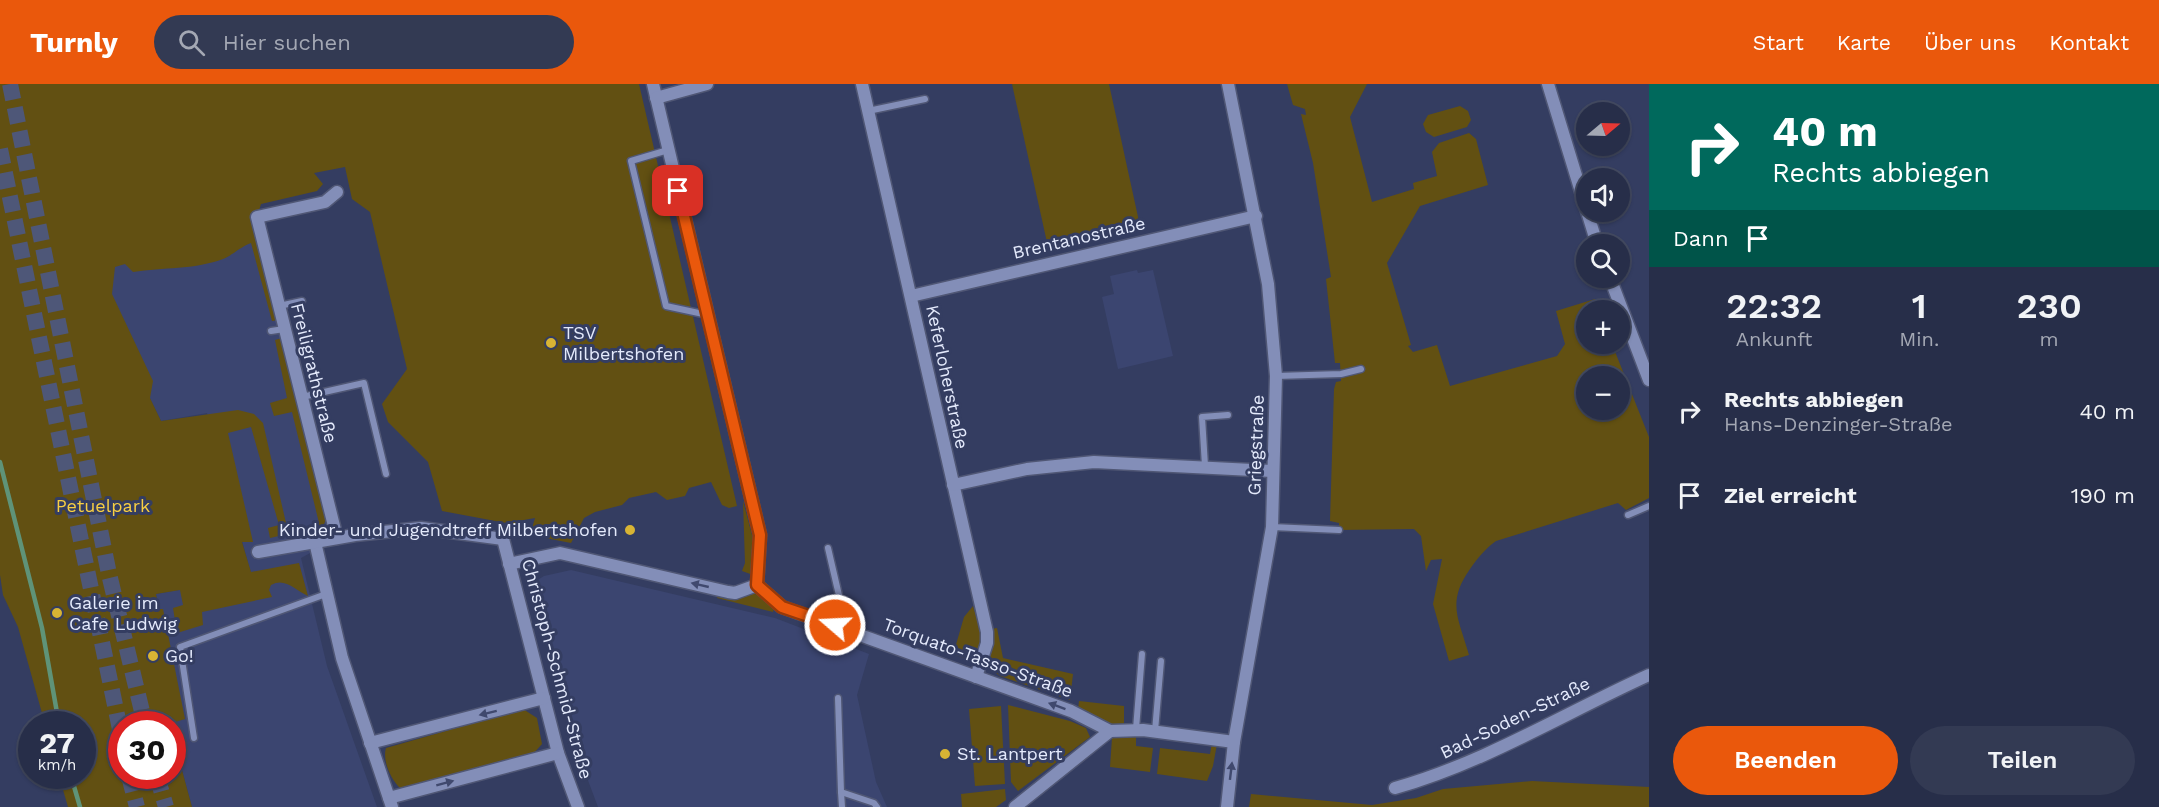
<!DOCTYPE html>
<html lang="de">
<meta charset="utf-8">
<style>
body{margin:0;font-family:"Work Sans",sans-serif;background:#333a53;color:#f1f3f6;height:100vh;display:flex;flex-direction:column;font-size:22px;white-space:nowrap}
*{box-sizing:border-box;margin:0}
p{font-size:20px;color:#a4a8b4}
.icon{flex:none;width:33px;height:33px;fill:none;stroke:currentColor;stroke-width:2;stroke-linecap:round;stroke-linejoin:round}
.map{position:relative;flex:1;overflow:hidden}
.panel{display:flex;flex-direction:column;background:#272e49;width:510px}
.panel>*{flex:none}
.guide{background:#00695c;color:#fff;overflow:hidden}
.needle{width:39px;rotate:71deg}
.controls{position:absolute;left:1576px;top:18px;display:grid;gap:12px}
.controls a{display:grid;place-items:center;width:54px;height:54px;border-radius:50%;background:#272e49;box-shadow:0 2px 4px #0004,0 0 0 2px #434a61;font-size:30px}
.speed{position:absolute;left:18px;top:627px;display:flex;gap:12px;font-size:30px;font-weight:700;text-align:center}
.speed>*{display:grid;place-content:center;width:78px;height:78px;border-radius:50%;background:#272e49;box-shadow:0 2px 4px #0004,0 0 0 2px #434a61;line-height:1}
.speed small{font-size:15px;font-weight:400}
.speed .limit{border:9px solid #d22;background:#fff;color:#111}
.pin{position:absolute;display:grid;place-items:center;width:51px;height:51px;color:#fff;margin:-26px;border-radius:12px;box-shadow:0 3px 9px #0006}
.me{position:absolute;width:66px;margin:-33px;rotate:289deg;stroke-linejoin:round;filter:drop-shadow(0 0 4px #0008)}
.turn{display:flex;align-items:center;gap:21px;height:126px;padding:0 24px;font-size:27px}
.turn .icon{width:78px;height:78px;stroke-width:2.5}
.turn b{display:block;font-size:42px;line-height:51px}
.then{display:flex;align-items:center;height:57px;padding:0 24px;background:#0003;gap:12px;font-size:22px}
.eta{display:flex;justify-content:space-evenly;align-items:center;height:102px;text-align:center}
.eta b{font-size:36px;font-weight:600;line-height:42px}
.button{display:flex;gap:12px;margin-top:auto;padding:12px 24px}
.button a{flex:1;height:69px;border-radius:36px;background:#ea580c;color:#fff;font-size:24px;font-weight:600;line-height:69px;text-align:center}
.button a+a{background:#333a53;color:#f1f3f6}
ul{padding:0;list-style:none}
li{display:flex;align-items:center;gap:18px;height:84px;padding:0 24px}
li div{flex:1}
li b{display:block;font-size:22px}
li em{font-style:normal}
header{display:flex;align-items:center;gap:36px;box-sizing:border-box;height:84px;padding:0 30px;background:#ea580c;color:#fff}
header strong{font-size:28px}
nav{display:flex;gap:33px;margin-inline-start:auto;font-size:21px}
.search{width:420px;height:54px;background:#333a53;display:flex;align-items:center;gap:15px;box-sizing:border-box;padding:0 21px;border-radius:33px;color:#a4a8b4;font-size:22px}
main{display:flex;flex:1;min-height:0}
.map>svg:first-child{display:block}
.built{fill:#3b4570}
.green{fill:#625012;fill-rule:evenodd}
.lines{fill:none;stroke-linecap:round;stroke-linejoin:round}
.stream{stroke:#5f9378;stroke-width:4.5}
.trunk-tunnel{stroke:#4e5778;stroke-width:16;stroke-dasharray:16 8;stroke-linecap:butt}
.service-casing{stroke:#505775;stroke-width:9}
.minor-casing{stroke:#505775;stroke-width:15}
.service{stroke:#838eb8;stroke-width:6}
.minor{stroke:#838eb8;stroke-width:12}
.oneway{fill:#40496e}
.route-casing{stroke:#983908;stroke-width:15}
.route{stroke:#ea580c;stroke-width:10}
.poi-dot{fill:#d8b434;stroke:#343d61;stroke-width:2}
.labels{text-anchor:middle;stroke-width:6;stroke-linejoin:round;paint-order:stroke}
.street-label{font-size:18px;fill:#e4eafc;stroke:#343d61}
.poi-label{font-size:18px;fill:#e4eafc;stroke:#343d61;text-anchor:start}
.park-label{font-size:18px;fill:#f8cf42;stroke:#343d61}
</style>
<header>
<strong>Turnly</strong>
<div class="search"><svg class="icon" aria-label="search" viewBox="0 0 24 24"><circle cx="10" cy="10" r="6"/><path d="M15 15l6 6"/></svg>Hier suchen</div>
<nav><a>Start</a><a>Karte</a><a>Über uns</a><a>Kontakt</a></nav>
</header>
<main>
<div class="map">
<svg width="1649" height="723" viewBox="0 0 1649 723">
<rect width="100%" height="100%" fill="#343d61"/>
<g class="built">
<path d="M250,103L334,456L301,474L327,582L377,723H192L173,653L172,640L168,639L165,556L156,510L252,493L207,329L161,337L85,180Z"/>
<path d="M1137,186L1138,189L1153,186L1173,272L1118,285L1102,213L1114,210L1110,192Z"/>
<path d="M571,486L775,534L869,570L857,611L876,698L887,723H598L583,683L533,506L536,497L544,492Z"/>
</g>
<g class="green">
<path d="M0,0H639L737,422L729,424L722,421L711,398L689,404L685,412L667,416L656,408L629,414L622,421L595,428L584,434L571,459L530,451L535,434L518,437L517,441L442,427L428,378L388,338L382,320L407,285L370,128L352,115L345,83L314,89L323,100L317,107L261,120L255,140L278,236L272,237L251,159C240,163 233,171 223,175C193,186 164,183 133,188L125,180L115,183L112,210L153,297L150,314L161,337L238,326L254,330L263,339L286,439L295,443L296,448L270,454L268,444L279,441L251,343L228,349L253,458H242L251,488L299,479L308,512C295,506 285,493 271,501L269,506L272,513L202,528L203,541L177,549L173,524L183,521L180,506L156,510L159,525H163L185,635L169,640H122V692H172L173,653L192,723H68L59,692H82V640H45L18,543L3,511L0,491Z"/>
<path d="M1012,0H1109L1140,142L1048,163Z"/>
<path d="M1287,0H1367L1350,33L1372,118L1414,105L1413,99L1437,92L1432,68L1439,59L1469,49L1476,55L1488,101L1420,122L1387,179L1411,261L1408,262L1413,268L1437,261L1450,302L1557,272L1565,260L1556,227L1595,215L1599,226H1587V260H1612L1649,353V414L1626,426L1618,419L1496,457C1485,465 1477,475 1470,485C1446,519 1459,535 1469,571L1449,577L1433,520L1442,475L1431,476L1426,487L1421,452L1414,445L1339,446V439L1330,437L1334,305L1336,298L1341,297L1340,279H1335L1326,195L1331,193L1313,79L1301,30L1306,31L1305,25L1293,21ZM1587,292H1620V326H1587Z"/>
<path d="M1460,22L1468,27L1471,36L1467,43L1434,53L1426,48L1423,40L1428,31Z"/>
<path d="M282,254L326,435L323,443L314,445V441L319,439L292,328L274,332L270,319L287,314L275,256Z"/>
<path d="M743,417L753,455V491L742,487L745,479Z"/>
<path d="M755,507L774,524L773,528L717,514L718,511L739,514Z"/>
<path d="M973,522L983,555L976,578L947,568L948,563L955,564L964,533Z"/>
<path d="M997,544L1003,574L1073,590L1070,616L1000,592L986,581L993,558L991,545Z"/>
<path d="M1079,617L1124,622V640L1113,642L1078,626Z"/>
<path d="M1008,621L1070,637L1086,644L1090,653L1018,707L1011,698Z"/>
<path d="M1001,622L1005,700L975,702L969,625Z"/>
<path d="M523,625L537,634L542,660L533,670L400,704C391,696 382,676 386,664Z"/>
<path d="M1136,651V662L1153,664L1150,688L1110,683L1112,654Z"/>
<path d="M1212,659L1217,660L1213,682L1207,697L1157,690L1160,664L1210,670Z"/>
<path d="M1532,697L1649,703V723H1249L1251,710L1372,721L1416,714L1443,705Z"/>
<path d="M1005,705L1006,716L996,723H962L961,710Z"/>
</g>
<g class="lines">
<g class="stream">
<path d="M0,378L42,544L59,640"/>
<path d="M71,692L80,723"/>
</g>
<g class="trunk-tunnel">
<path d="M10,0L109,490L145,640"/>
<path d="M0,65L122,655"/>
<path d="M129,692L137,723"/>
<path d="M157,692L166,723"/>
</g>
<g class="service-casing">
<g id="service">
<path d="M868,27L925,15"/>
<path d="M668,66L631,77L666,222L708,231"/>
<path d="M279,222L302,217"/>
<path d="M271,247L284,245"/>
<path d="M1276,292L1341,290L1361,285"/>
<path d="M302,313L364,299L386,390"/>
<path d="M1205,382L1202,333L1228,331"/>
<path d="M1628,431L1649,422"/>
<path d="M1272,443L1339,446"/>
<path d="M828,464L841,520L835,541"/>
<path d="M838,614L841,708L874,719L877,723"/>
<path d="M1136,645L1142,570"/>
<path d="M1155,647L1161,577"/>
<path d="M194,654L180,563L326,510"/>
<path d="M841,708L842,723"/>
</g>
</g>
<g class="minor-casing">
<g id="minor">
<path d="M653,0L760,451L757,501"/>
<path d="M862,0L987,548V559L976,593"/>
<path d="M1548,0L1597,160"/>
<path d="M656,14L707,0"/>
<path d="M1610,194L1649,296"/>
<path d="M911,212L1256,132"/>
<path d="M953,401L1027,385L1094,378L1273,387"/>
<path d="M337,454L257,133L325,118L337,108"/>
<path d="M315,458L342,574L392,723"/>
<path d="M258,468L355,451L421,444L503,455L558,669L578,723"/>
<path d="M509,480L560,469L728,508L735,509L757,501L782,523L1071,627L1110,647L1143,646L1234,658"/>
<path d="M370,659L544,614"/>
<path d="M1395,704C1484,679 1565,629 1649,591"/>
<path d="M389,714L558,669"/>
<path d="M1015,723L1110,647"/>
<path d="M1227,723L1234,658L1272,443L1276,292L1268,200L1228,0"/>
</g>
</g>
<use href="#service" class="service"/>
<use href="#minor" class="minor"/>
</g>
<defs><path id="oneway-solid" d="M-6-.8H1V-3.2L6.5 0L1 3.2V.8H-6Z" transform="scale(1.5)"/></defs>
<g class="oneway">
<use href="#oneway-solid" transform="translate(700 501) rotate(-167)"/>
<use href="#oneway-solid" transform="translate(1057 622) rotate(-160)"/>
<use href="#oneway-solid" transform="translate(488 629) rotate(166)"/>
<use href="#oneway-solid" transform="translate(1231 687) rotate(-83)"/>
<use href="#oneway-solid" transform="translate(445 699) rotate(-15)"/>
</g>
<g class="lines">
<g class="route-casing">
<path id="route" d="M678,107L760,451L757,501L782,523L835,541"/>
</g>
<use href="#route" class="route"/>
</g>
<g class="poi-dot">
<circle cx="551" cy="259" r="6"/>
<circle cx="630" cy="446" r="6"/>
<circle cx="57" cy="529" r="6"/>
<circle cx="153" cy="572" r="6"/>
<circle cx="945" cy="670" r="6"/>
</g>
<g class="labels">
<g class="street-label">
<text transform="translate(1079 154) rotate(-13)" y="6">Brentanostraße</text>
<text transform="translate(314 289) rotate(76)" y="6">Freiligrathstraße</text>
<text transform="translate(947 293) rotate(78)" y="6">Keferloherstraße</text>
<text transform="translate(1256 361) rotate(-88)" y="6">Griegstraße</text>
<text transform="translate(978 574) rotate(20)" y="6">Torquato-Tasso-Straße</text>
<text transform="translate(557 585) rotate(75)" y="6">Christoph-Schmid-Straße</text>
<text transform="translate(1515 634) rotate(-26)" y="6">Bad-Soden-Straße</text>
</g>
<g class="poi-label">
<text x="563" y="255">TSV<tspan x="563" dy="21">Milbertshofen</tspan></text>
<text x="618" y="452" text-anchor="end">Kinder- und Jugendtreff Milbertshofen</text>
<text x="69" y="525">Galerie im<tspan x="69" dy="21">Cafe Ludwig</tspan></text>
<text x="165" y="578">Go!</text>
<text x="957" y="676">St. Lantpert</text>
</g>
<g class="park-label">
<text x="103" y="428">Petuelpark</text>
</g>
</g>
</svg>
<div class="controls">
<a><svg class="needle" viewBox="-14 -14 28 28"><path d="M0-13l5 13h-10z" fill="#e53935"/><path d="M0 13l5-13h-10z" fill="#a4a8b4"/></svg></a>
<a><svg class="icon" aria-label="sound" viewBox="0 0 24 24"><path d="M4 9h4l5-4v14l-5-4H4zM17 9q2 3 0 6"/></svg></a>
<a><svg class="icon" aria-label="search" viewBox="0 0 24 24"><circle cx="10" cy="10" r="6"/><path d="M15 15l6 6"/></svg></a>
<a>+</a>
<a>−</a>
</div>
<div class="speed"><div>27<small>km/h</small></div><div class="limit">30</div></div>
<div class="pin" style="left:678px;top:107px;background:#d93025"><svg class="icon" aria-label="arrive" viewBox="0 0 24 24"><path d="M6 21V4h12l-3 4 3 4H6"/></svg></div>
<svg class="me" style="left:835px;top:541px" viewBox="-20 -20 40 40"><circle r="17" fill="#ea580c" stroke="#fff" stroke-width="3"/><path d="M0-11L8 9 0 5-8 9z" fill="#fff"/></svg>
</div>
<section class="panel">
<div class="guide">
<div class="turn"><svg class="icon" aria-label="right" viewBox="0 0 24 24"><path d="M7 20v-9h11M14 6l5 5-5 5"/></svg><div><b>40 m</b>Rechts abbiegen</div></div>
<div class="then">Dann<svg class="icon" aria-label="arrive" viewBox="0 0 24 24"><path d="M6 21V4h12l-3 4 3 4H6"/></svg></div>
</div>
<div class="eta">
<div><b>22:32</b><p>Ankunft</p></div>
<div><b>1</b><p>Min.</p></div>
<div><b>230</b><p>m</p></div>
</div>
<ul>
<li><svg class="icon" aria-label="right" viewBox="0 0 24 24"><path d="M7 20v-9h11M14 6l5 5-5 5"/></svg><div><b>Rechts abbiegen</b><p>Hans-Denzinger-Straße</p></div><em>40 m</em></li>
<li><svg class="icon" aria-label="arrive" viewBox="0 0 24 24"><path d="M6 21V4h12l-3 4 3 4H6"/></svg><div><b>Ziel erreicht</b></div><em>190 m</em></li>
</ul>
<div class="button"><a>Beenden</a><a>Teilen</a></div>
</section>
</main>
